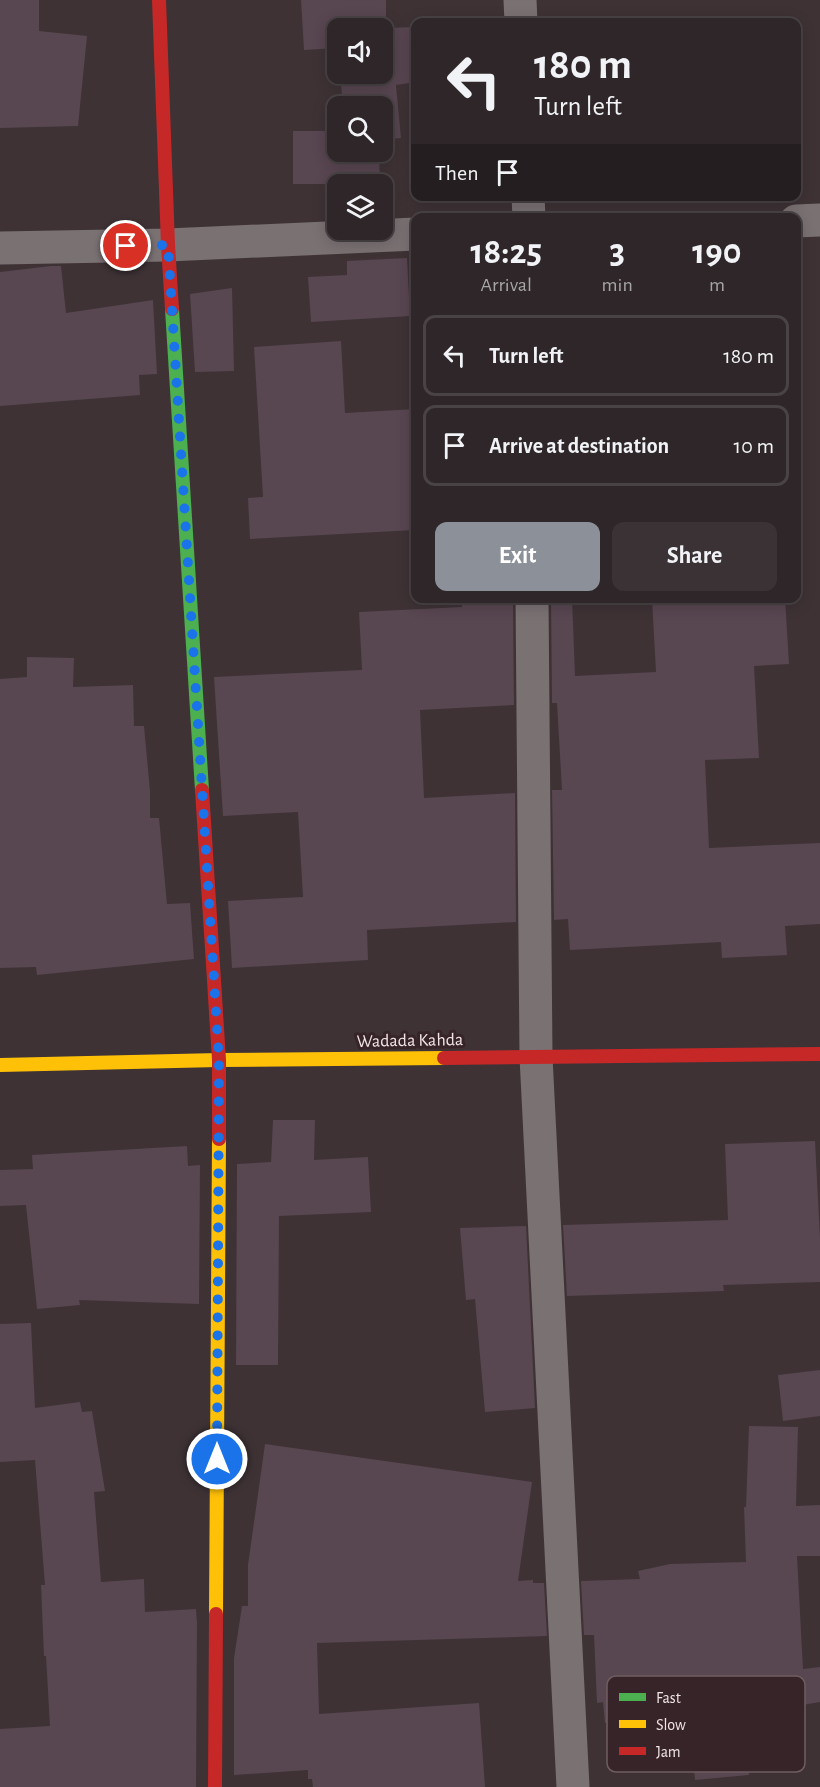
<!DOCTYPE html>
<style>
body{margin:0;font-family:"Alegreya Sans",sans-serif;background:#3a3234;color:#f1f3f6;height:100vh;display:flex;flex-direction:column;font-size:22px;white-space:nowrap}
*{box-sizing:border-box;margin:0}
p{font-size:20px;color:#a7a5a8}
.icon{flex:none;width:33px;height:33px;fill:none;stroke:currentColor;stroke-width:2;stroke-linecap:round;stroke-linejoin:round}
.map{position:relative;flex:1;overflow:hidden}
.panel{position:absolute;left:411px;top:213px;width:390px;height:390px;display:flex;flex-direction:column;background:#2e2628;border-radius:12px;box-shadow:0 3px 15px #0003,0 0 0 2px #494345}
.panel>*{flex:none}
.top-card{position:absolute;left:411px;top:18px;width:390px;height:183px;border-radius:12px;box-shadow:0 3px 15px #0003,0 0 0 2px #494345;background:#2e2628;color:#f1f3f6;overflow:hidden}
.buttons{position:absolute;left:327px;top:18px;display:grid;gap:12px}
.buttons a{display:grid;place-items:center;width:66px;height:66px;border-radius:12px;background:#2e2628;box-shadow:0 3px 15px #0003,0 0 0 2px #494345;font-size:30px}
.pin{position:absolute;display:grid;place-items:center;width:51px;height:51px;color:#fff;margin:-26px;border:3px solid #fff;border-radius:50%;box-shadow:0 2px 6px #0007}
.me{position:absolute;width:66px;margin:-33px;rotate:0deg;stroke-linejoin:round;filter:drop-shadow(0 0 4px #0008)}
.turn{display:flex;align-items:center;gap:21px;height:126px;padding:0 24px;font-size:27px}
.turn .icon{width:78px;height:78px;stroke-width:2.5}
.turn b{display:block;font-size:42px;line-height:51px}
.then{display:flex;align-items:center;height:57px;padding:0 24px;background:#0003;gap:12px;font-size:22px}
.eta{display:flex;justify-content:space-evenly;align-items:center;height:102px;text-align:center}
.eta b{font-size:36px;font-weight:600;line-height:42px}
.action{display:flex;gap:12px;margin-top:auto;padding:12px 24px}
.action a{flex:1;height:69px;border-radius:12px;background:#8c9099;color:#fff;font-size:24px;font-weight:600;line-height:69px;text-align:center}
.action a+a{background:#3a3234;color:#f1f3f6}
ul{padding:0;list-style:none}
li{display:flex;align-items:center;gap:18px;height:81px;margin:0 12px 9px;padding:0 12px;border:3px solid #494345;border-radius:12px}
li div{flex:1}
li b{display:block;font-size:22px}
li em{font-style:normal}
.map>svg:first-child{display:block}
.building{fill:#584651}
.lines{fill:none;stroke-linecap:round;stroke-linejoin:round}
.street{stroke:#7a7173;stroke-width:33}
.fast{stroke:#4caf50;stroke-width:14}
.slow{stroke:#ffc107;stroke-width:14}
.jam{stroke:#c62828;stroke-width:14}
.route{stroke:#1a73e8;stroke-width:10;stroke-dasharray:0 18}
.labels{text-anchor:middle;stroke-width:6;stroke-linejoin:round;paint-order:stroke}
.street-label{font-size:18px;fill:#f2e5e7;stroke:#372428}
.key{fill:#372428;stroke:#6f5e61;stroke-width:1.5}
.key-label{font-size:16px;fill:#f2e5e7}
</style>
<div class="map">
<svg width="820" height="1787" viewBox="0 0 820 1787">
<rect width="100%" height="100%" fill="#3e3235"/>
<g class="building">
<path d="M0,0H39V31L87,36L78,126L0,128Z"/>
<path d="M301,0H386V28L416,27V82L396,85L401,138L382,140V106H343L340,74H382V28H338V50L337,48L304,50Z"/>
<path d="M293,131H338V152H379L380,184H293Z"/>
<path d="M407,258L410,316L311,322L308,277L347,275V261Z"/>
<path d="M51,266H61L66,313L153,300L157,374L139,375L140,395L0,406V272Z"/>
<path d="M232,288L234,371L195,372L190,294Z"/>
<path d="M341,341L345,413L416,409L414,530L250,539L248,498L263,497L254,347Z"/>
<path d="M462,598H513L514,705L420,710L424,798L515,793L516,922L367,930L368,960L232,968L228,901L303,897L298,812L223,816L214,677L362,670L359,612L462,607Z"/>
<path d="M551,598H572L575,676L656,672L652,599L785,598L789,664L754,666L759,758L705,760L709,848L820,843V924L785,926L787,955L722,958L721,942L570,950L568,919L554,920L552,790H562L557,703H552Z"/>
<path d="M27,657L74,658L73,687L133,685L134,726H144L150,791V818H159L167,904L190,903L194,959L37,975L36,967L0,968V679L27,677Z"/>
<path d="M273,1120H315L314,1160L368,1157L371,1212L279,1216L278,1365H236L237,1164L271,1162Z"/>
<path d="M815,1141L820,1237V1282L723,1285L724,1291L567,1296L563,1225L728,1220L725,1144Z"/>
<path d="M187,1146L188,1166L200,1165L199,1304L79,1300L80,1305L37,1309L26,1205L0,1206V1170L33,1169L32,1155Z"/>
<path d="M526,1226L535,1408L485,1412L475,1299L466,1300L460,1228Z"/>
<path d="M31,1323L35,1408L80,1402L82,1412L92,1411L105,1491L94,1492L101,1582L144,1579L145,1612L196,1609L197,1623L196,1787H0V1729L50,1726L46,1656H44L41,1585H45L35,1460L0,1462V1324Z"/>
<path d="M820,1370V1416L783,1421L778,1375Z"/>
<path d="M749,1426L798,1427L796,1506L820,1505V1556H797L803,1669L820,1667V1702L767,1711L774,1750L747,1754L749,1775L695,1780L689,1717L605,1723L603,1702L597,1703L594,1635H584L581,1581L640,1579L638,1571L670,1564L746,1562L744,1507H746Z"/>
<path d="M265,1444L532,1482L518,1581L533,1580V1583H544L547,1636L317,1643L319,1714L479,1703L485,1787H313L312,1779H308V1770L234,1775V1658L242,1606H248V1565Z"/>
</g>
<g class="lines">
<g class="street">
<path d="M520,0L521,22"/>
<path d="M528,196L529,218"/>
<path d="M796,221L820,220"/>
<path d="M0,248L168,245L416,234"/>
<path d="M532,598L536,1057L573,1787"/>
</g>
<path class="fast" d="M172,309L202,790"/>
<g class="slow">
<path d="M0,1065L219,1060L444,1058"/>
<path d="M216,1614L219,1139"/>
</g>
<g class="jam">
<path d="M159,0L168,245L172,309"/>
<path d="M202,790L219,1060V1139"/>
<path d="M444,1058L820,1054"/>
<path d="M215,1787L216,1614"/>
</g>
</g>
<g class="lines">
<path class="route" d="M126,246L168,245L219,1060L217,1459"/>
</g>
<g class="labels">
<g class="street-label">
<text transform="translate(410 1040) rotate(-1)" y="6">Wadada Kahda</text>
</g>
</g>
<rect x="607" y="1676" width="198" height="96" rx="9" class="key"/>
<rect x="619" y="1693" width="27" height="8" fill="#4caf50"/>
<rect x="619" y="1720" width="27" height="8" fill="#ffc107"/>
<rect x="619" y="1747" width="27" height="8" fill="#c62828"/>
<g class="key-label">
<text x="656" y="1703">Fast</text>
<text x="656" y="1730">Slow</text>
<text x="656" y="1757">Jam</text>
</g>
</svg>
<div class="buttons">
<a><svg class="icon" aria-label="sound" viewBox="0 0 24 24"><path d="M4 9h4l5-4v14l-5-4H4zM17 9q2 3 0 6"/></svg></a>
<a><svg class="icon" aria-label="search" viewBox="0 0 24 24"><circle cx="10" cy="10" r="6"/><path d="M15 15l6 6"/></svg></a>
<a><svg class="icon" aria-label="layers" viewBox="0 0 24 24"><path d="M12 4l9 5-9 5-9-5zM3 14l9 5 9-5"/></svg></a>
</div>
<div class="pin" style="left:126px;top:246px;background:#d93025"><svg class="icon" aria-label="arrive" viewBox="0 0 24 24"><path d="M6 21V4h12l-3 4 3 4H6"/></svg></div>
<svg class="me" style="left:217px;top:1459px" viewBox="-20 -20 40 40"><circle r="17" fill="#1a73e8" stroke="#fff" stroke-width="3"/><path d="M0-11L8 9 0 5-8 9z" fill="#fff"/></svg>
<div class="top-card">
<div class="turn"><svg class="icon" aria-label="left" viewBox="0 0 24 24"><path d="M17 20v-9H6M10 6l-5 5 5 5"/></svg><div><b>180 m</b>Turn left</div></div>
<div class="then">Then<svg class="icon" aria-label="arrive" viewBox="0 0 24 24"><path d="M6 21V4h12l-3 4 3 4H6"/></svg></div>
</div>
<section class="panel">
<div class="eta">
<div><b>18:25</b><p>Arrival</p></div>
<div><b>3</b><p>min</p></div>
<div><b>190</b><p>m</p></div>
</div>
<ul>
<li><svg class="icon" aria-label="left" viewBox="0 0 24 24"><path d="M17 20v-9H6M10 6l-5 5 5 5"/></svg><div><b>Turn left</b></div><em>180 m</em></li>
<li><svg class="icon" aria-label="arrive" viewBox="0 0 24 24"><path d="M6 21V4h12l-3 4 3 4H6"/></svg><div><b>Arrive at destination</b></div><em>10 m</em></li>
</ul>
<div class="action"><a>Exit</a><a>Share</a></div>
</section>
</div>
